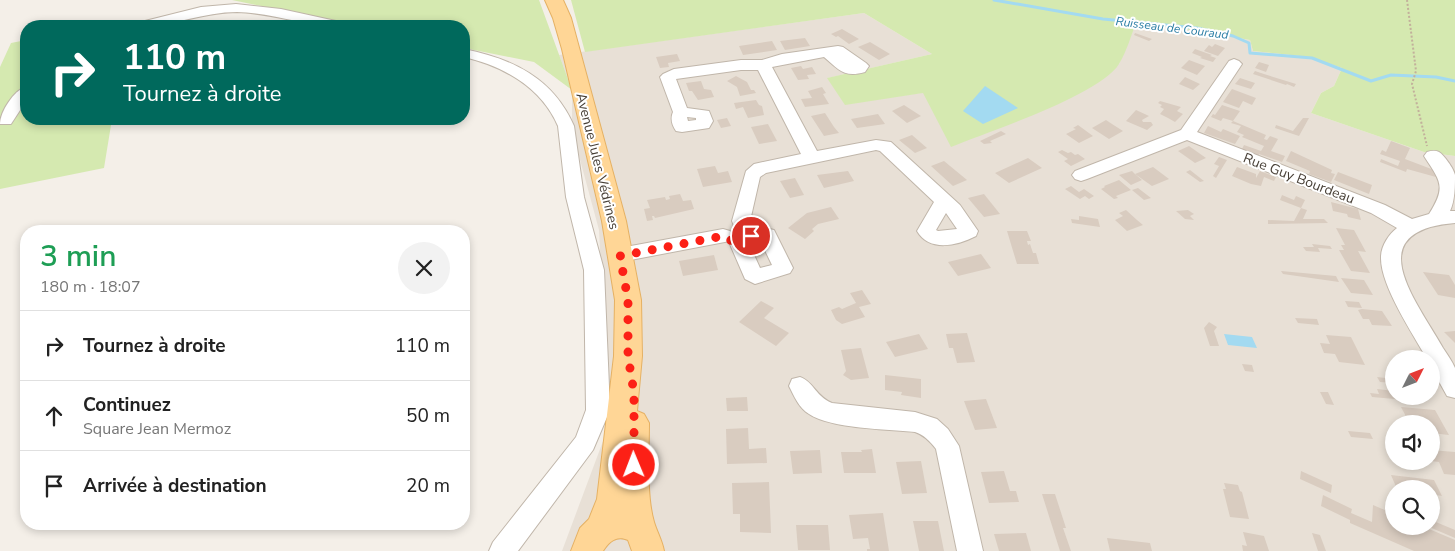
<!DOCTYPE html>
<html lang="fr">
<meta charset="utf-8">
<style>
body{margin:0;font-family:"Nunito Sans",sans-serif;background:#f2f2f2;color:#222;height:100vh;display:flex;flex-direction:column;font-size:19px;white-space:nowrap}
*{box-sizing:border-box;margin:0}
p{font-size:16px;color:#767676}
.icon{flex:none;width:28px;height:28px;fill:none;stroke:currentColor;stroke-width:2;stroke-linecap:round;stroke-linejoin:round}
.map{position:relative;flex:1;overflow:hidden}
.sheet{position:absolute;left:20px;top:225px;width:450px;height:305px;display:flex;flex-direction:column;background:#fff;border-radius:20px;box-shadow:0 2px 8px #0003}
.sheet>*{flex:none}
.guide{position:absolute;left:20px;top:20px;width:450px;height:105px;border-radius:20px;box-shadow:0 2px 8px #0003;background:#00695c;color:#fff;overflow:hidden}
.needle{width:32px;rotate:48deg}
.tools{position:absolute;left:1385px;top:350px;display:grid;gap:10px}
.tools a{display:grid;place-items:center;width:55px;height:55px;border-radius:50%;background:#fff;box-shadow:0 2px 8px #0003;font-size:25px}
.pin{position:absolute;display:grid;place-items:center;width:42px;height:42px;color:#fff;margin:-21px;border:2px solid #fff;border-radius:50%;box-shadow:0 1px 5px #0007}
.me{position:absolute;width:55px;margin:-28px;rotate:359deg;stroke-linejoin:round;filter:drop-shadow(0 0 4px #0008)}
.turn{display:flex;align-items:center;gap:18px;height:105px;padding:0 20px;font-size:22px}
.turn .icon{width:65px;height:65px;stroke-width:2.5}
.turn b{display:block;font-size:35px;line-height:42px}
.round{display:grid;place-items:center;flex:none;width:52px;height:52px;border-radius:26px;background:#f2f2f2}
.overview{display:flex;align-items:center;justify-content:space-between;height:85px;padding:0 20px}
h1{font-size:30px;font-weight:600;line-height:38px;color:#1e9e55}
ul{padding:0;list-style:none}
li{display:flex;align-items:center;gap:15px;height:70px;padding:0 20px;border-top:1px solid #e0e0e0}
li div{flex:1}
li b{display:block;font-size:19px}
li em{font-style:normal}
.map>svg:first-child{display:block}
.residential{fill:#e8e0d6;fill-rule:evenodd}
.green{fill:#d5e9b0}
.water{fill:#a3daf1}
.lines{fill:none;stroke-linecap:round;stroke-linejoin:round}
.stream{stroke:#a3daf1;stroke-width:3}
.building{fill:#d9ccc0}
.minor-casing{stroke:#c0b6aa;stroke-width:2}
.major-casing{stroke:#e5b164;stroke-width:2}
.path{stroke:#c2b09b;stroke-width:2;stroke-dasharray:2 2;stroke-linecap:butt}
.minor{fill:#fff;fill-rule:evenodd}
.major{fill:#ffd696;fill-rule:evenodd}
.route{stroke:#fc2016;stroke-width:9;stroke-dasharray:0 16.2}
.labels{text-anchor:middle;stroke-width:4;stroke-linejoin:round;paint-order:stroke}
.far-water-label{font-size:12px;font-style:italic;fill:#2b7ea5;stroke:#fff}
.street-label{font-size:14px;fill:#473f36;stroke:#fff}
</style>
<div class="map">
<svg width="1455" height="551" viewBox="0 0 1455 551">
<rect width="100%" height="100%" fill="#f4efe8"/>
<path class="residential" d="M864,13L932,54L828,78L845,104L1119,64L1137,21L1250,40L1253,51L1309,57L1342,68L1334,86L1321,93L1311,113L1424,152L1455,156V551H562L609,425L599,230L572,130V90L559,55ZM1394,359H1431V396H1394ZM1394,424H1431V461H1394ZM1394,489H1431V526H1394Z"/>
<g class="green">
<path d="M232,0H539L572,90L534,62L464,48V26H359Z"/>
<path d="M571,0H1455V156L1424,152L1311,113L1321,93L1334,86L1342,68L1309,57L1253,51L1250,40L1137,21C1131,35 1127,51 1119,64C1100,95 988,132 951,147L923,93L845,105L827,78L932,54L864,13L585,52Z"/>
<path d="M26,40V119H112L104,168L0,189V67L11,43Z"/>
</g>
<g class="water">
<path d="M985,86L1018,108L983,124L963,111Z"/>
<path d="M1224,334L1252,337L1257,348L1228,345Z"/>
</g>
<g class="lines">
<path class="stream" d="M994,0L1103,19L1197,28L1233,36L1249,43L1250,53L1312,58L1371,81L1391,75L1436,77L1455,81"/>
</g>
<g class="building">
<path d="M842,29L859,39L849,44L838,36L836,37L831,34Z"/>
<path d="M1135,33L1152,39L1149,41L1134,35Z"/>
<path d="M805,38L810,46L785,50L780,41Z"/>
<path d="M772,41L777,50L743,55L739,46Z"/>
<path d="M870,42L890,54L879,60L858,47Z"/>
<path d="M1215,44L1225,48L1218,56L1204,51L1209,45L1212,47Z"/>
<path d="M1195,49L1212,55L1210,56L1216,58L1213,62L1200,58L1202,57L1192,53Z"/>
<path d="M677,54L680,61L668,63L669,67L660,68L656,57Z"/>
<path d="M1189,60L1205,66L1197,75L1181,68Z"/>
<path d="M1259,62L1269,65L1266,72L1255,68Z"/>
<path d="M801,66L803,69L812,67L816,74L807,75L809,79L798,80L791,68Z"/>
<path d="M1255,71L1264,74L1296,84L1294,87L1287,84L1286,85L1253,74Z"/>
<path d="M736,76L747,82L751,90H754L756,93L740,96L737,87L727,81Z"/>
<path d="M1185,77L1200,84L1193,90L1179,84Z"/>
<path d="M1240,78L1255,83L1251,89L1235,84Z"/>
<path d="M701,81L704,89L711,90L714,97L698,100L692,91H689L686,83Z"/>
<path d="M822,87L826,93L823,94L829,104L805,107L801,99L812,98L808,91Z"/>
<path d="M1232,89L1256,98L1252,105L1243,101L1239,108L1223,102Z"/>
<path d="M756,100L759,105L762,106L764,115L748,118L743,107L736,109L734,103Z"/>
<path d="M1160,101L1181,107L1177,111L1183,114L1175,122L1168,118L1160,114L1164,109L1160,107L1162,105L1158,103Z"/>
<path d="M904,105L921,116L907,123L892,111Z"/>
<path d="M1222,105L1240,111L1233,121L1223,118L1221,121L1211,117L1213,114L1215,115Z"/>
<path d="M1136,110L1149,116L1142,120L1143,122H1151L1153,125L1147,130L1126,121Z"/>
<path d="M825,113L834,127L839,133L824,136L811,116Z"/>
<path d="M878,114L885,124L857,128L851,119Z"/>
<path d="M727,118L731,126L721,128L717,120Z"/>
<path d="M1303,118H1309L1299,136L1275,128L1276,125L1293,131Z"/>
<path d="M1106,120L1112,124L1123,131L1109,139L1092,128Z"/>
<path d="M1233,121L1266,135L1264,139L1267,140L1270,136L1278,139L1271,151L1285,156L1282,162L1259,154L1258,157L1241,151L1244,145L1261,151L1264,146L1242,137L1244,135L1237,132L1241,126L1231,123Z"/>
<path d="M768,124L777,141L759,144L751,127Z"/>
<path d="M1078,125L1093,136L1079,143L1066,134L1076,129L1073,128Z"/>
<path d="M1208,126L1221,132L1223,129L1240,136L1235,144L1204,133Z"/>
<path d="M1001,131L1006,134L990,141L992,143L984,144L980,141Z"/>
<path d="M912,135L927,148L915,153L899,140Z"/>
<path d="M1391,141L1410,148L1405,159L1434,170L1437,174L1436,177L1407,169L1406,172L1380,162L1381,159L1398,166L1400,161L1380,154L1382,150L1386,152Z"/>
<path d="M1189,146L1206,158L1195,163L1178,151Z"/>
<path d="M1062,150L1068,153L1071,152L1075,155L1078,154L1085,159L1071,166L1064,161L1068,159L1058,152Z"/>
<path d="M1291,151L1332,170L1331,173L1335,174L1331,182L1309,174L1310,171L1286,161Z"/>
<path d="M1219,157L1227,160L1216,178L1213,176L1219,166L1214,164Z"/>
<path d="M1028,158L1042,168L1009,183L995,173Z"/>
<path d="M944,161L967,180L953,186L931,166Z"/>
<path d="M715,166L718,173L728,171L732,182L703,187L697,169Z"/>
<path d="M1153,167L1169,179L1152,186L1135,174Z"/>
<path d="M1237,167L1256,174V178L1260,171L1276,177L1274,181L1264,177L1261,186L1251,184L1232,176Z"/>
<path d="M1190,170L1204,181L1200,182L1186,172Z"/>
<path d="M848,171L854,181L824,188L817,175Z"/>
<path d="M1132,171L1135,174L1142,180L1131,185L1119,175Z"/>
<path d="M1338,172L1372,185L1369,194L1334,180Z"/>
<path d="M795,178L804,195L790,198L780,181Z"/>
<path d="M1119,180L1131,190L1116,196L1118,198L1114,199L1101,189L1105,187L1104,186Z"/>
<path d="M1071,186L1079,192L1084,189L1094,196L1089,199L1085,196L1080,199L1065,189Z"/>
<path d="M1138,188L1151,198L1144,200L1132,190Z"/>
<path d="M680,194L683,201L691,200L694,209L655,218L654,216H652L653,220L647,221L644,209L650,208L647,200L665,197L666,200L670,199L669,196Z"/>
<path d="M984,194L1000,214L984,217L968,198Z"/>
<path d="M1282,195L1294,200L1296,196L1305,200L1301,208L1307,210L1303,219H1324L1328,223L1268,224V220L1294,221L1301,208L1280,200Z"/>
<path d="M1331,202L1358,209L1361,220L1348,217L1347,214L1333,211Z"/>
<path d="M831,207L839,219L818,224L812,229L814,231L805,239L788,228L807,213Z"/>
<path d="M1126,210L1137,220L1143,225L1127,231L1115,220L1123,216L1119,213Z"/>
<path d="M1188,210L1194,214L1190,216L1194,220L1185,219L1176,211Z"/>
<path d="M1079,216L1098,219L1100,227L1072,223L1071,219L1079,220Z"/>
<path d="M1336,228L1354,230L1366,252L1358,251L1370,273L1351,271L1339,250H1344L1341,245H1345Z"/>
<path d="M1007,231H1027L1031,241H1027L1028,245L1030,244L1033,253H1036L1039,264H1017Z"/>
<path d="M1312,244L1330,246L1332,249L1318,248L1320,252L1306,251L1303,247H1314Z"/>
<path d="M981,254L991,268L958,276L948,262Z"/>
<path d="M714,255L718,270L683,276L679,261Z"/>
<path d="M1281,271L1336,276L1339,282L1283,274Z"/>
<path d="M1423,272L1449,275L1455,285V298L1438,295Z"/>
<path d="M1341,278L1364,280L1373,295L1351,293Z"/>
<path d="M862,290L871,304L859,307L865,317L842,324L836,320L831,310L839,307L842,309L856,303L850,293Z"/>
<path d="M761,301L774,308L764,318L789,333L776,346L739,322Z"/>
<path d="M1345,301L1359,302L1362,308L1348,307Z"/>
<path d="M1362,309L1382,311L1392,326L1372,325L1369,319H1363L1358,310Z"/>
<path d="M1295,318L1317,319L1319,325L1298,323Z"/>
<path d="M1209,322L1217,327L1214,331L1219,346H1210L1204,328Z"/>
<path d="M1455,331V343L1444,332Z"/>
<path d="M967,333L975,362L957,363L953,348H949L946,334Z"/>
<path d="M919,334L928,349L895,357L886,342Z"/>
<path d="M1326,335L1351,337L1365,365L1339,362L1335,354L1324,353L1320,343L1330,344Z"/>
<path d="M861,348L869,378L851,380L843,375L846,371L841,350Z"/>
<path d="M1242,364L1252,365L1254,372L1245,371Z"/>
<path d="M885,375L921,379V398L901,395L902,392L885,390Z"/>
<path d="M1377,377L1394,379V383L1380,382Z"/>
<path d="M1377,389L1394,391V396H1405L1406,400L1372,397L1370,393L1379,394Z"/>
<path d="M1320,392H1328L1334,405L1326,404Z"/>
<path d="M747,397L748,411H727L726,398Z"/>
<path d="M986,399L997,428L975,430L964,401Z"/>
<path d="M1401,407L1435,410L1449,435L1431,433V424H1410Z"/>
<path d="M748,428L749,449L766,448L767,463L727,464L726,429Z"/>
<path d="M1348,431L1370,433L1373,439L1351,437Z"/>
<path d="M872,449L876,473H844L841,452H862L861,450Z"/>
<path d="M820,450L822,473L793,474L790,451Z"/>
<path d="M1431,450L1455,452V475L1444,474L1439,462L1431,461Z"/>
<path d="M921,461L927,493L902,494L896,462Z"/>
<path d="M1004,471L1010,491H1016L1019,502L989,503L981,472Z"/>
<path d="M1301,471L1332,485L1331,493L1300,479Z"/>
<path d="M1391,475L1434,480L1442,496L1431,494V489H1397Z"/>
<path d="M769,482L771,533L740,532V514H733L732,483Z"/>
<path d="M1224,483L1238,485L1240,491L1242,492L1249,519L1230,517L1223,489H1226Z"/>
<path d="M1042,494H1055L1066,528H1063L1071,551H1060Z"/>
<path d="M1323,495L1352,509L1351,513L1372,522L1373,505L1394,514V526H1422L1455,540V551H1414L1350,523V520L1321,506Z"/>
<path d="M883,513L889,551H867V549H870L868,538L853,539L849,515Z"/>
<path d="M1431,520L1455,530V538L1427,526H1431Z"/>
<path d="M913,521H938L944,551H919Z"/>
<path d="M796,525H828L830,550H798Z"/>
<path d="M1243,532L1264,536L1269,551H1243L1242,545L1247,546Z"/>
<path d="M1026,533L1031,551H999L994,534Z"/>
<path d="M1312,533L1320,535L1326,551H1318Z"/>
<path d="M1107,538L1150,543L1152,551H1110Z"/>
</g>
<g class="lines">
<g class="minor-casing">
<g id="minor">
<path d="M236,4L281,9L345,23L347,26C310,28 274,13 237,12C202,12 169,28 135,26L137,23L201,7Z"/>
<path d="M838,46L843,47L866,63L869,66L865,72C844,78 839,70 824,57L772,67L817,151L876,140L891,142L960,205L978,231L976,236C957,246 929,252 917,231L934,202L880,151L876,150L766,173L760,177L750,221L748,226L741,228L734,226L732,221L746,171L754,164L801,154L758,70H741L676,79L687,108L709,111L713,121L709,128L682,132L676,131C672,125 670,119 673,112L660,77L663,74L674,69L741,60H762L782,54ZM687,117L696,118V120L688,121ZM946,213L957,229L938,231L936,230Z"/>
<path d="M464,49C513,59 553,78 574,126L584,197L604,270L610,410L593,450L518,551H489L493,542L576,437L586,410L584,270L566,197L558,126C541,87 503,66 464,57Z"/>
<path d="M1234,59L1239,61L1242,64L1197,132L1385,205L1412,219L1429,214C1447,186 1440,181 1424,156L1427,152C1431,151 1435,150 1439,152C1444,155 1454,169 1455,175C1455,186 1455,201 1450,211H1455V223C1358,231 1416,300 1443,348C1447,354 1452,361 1455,368C1455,376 1455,389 1455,398L1447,396L1431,367V359H1427C1413,334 1380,285 1381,257C1381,246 1389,234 1397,228L1371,213L1187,140L1087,179L1081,181L1075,179L1072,175L1075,171L1181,130L1229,61Z"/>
<path d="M26,87V101L11,124H0C0,112 14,90 26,87Z"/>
<path d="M752,225L774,230L793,268L790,273L755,284L745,279L729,242L732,237L739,235L746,237L760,268L772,265L760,240L745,237L742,232L745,227Z"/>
<path d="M723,229L730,231L733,236L730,241L620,262L613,260L610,255L613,250L620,248Z"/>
<path d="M800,377C814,382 816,397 832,403L915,412L937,419L948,429L959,446L983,551H957L936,449C930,441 924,435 915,432C886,429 832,429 809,414C799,408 794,396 789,386L792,379Z"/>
</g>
</g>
<g class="major-casing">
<path id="major" d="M545,0H563L571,18L626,221L641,300L642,356L637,411L644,414L649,423C649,451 646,495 654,522C657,532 662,540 664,551H632L628,540C616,535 609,542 603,551H571L580,528L589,519L597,499L614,356L615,300L602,221L562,49L553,18Z"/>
</g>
<path class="path" d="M1407,0L1416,71L1412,84L1427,146"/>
<use href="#minor" class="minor"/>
<use href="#major" class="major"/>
</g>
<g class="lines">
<path class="route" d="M634,465V393L628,356V300L620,256L723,236C732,243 743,244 751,236"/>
</g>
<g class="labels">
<g class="far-water-label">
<text transform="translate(1172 28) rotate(7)" y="4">Ruisseau de Couraud</text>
</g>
<g class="street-label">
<text transform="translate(598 161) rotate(76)" y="5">Avenue Jules Védrines</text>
<text transform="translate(1299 178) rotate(21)" y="5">Rue Guy Bourdeau</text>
</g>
</g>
</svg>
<div class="tools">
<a><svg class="needle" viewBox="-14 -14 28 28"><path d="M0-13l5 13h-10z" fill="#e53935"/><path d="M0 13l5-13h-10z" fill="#767676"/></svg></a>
<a><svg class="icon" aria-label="sound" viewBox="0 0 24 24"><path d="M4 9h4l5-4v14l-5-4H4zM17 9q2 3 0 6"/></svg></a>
<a><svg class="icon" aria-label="search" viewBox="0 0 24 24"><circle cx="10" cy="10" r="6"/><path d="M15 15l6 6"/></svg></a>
</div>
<div class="pin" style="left:751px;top:236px;background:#d93025"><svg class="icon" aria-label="arrive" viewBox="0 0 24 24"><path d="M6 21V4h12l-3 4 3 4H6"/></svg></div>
<svg class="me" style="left:634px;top:465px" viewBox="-20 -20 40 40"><circle r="17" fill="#fc2016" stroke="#fff" stroke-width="3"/><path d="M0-11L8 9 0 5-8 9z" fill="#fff"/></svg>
<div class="guide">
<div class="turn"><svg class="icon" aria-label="right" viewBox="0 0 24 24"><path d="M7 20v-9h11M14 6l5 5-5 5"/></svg><div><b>110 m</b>Tournez à droite</div></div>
</div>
<section class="sheet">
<div class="overview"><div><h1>3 min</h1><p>180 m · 18:07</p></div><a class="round"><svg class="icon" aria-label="close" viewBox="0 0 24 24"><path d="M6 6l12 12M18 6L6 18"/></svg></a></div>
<ul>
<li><svg class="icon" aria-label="right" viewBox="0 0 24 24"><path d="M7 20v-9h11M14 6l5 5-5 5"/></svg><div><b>Tournez à droite</b></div><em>110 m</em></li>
<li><svg class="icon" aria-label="ahead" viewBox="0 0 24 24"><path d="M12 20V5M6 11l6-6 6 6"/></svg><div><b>Continuez</b><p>Square Jean Mermoz</p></div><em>50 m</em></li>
<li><svg class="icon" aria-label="arrive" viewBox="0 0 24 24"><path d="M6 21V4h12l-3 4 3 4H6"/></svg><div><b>Arrivée à destination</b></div><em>20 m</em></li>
</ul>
</section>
</div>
